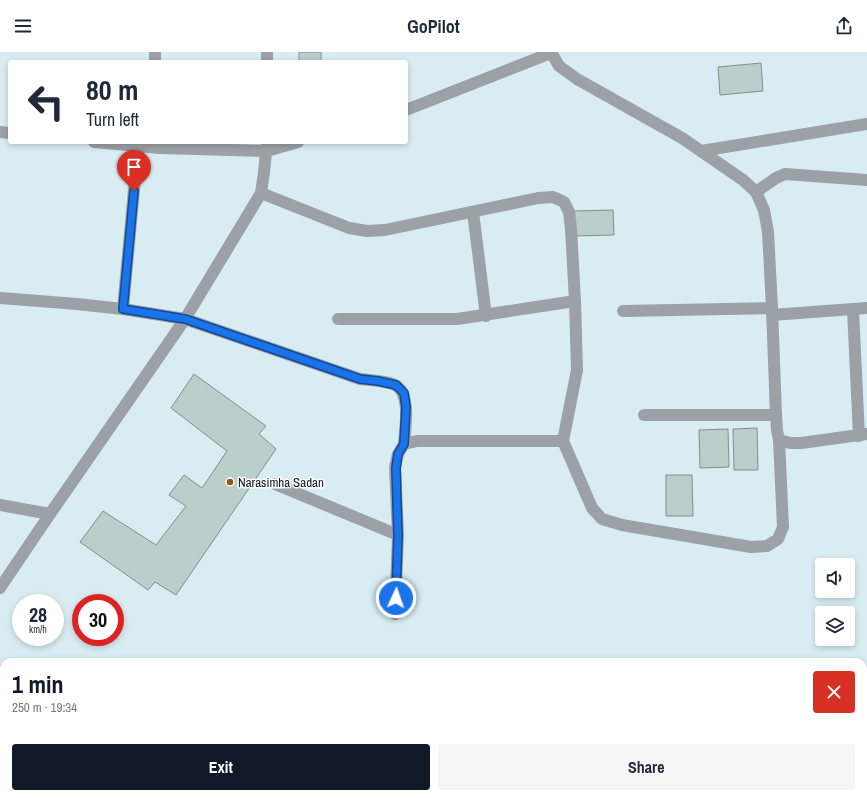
<!DOCTYPE html>
<meta charset="utf-8">
<style>
body{margin:0;font-family:"Archivo Narrow",sans-serif;background:#f6f6f7;color:#1f2937;height:100vh;display:flex;flex-direction:column;font-size:15px;white-space:nowrap}
*{box-sizing:border-box;margin:0}
p{font-size:13px;color:#747a83}
.icon{flex:none;width:22px;height:22px;fill:none;stroke:currentColor;stroke-width:2;stroke-linecap:round;stroke-linejoin:round}
.map{position:relative;flex:1;overflow:hidden}
.drawer{position:absolute;left:0px;top:606px;width:867px;height:140px;display:flex;flex-direction:column;background:#fff;border-radius:12px 12px 0 0;box-shadow:0 2px 6px #0003}
.drawer>*{flex:none}
.top-card{position:absolute;left:8px;top:8px;width:400px;height:84px;border-radius:4px;box-shadow:0 2px 6px #0003;background:#fff;color:#1f2937;overflow:hidden}
.fabs{position:absolute;left:815px;top:506px;display:grid;gap:8px}
.fabs a{display:grid;place-items:center;width:40px;height:40px;border-radius:4px;background:#fff;box-shadow:0 2px 6px #0003;font-size:20px}
.speed{position:absolute;left:12px;top:542px;display:flex;gap:8px;font-size:20px;font-weight:700;text-align:center}
.speed>*{display:grid;place-content:center;width:52px;height:52px;border-radius:50%;background:#fff;box-shadow:0 2px 6px #0003;line-height:1}
.speed small{font-size:10px;font-weight:400}
.speed .limit{border:6px solid #d22;background:#fff;color:#111}
.pin{position:absolute;display:grid;place-items:center;width:34px;height:34px;color:#fff;margin:-41px -17px;border-radius:50% 50% 50% 0;rotate:-45deg;box-shadow:0 0 4px #0007}
.pin .icon{rotate:45deg}
.me{position:absolute;width:44px;margin:-22px;rotate:3deg;stroke-linejoin:round;filter:drop-shadow(0 0 3px #0008)}
.turn{display:flex;align-items:center;gap:14px;height:84px;padding:0 12px;font-size:18px}
.turn .icon{width:52px;height:52px;stroke-width:2.5}
.turn b{display:block;font-size:28px;line-height:34px}
.round{display:grid;place-items:center;flex:none;width:42px;height:42px;border-radius:4px;background:#f6f6f7}
.headline{display:flex;align-items:center;justify-content:space-between;height:68px;padding:0 12px}
h1{font-size:24px;font-weight:700;line-height:30px;color:#111827}
.action{display:flex;gap:8px;margin-top:auto;padding:8px 12px}
.action a{flex:1;height:46px;border-radius:4px;background:#111827;color:#fff;font-size:16px;font-weight:700;line-height:46px;text-align:center}
.action a+a{background:#f6f6f7;color:#1f2937}
header{display:flex;justify-content:space-between;align-items:center;height:52px;padding:0 12px;background:#fff;font-size:18px;font-weight:700}
.map>svg:first-child{display:block}
.building{fill:#baceca;stroke:#7e918d}
.lines{fill:none;stroke-linecap:round;stroke-linejoin:round}
.minor{stroke:#9ba1a6;stroke-width:12}
.route-casing{stroke:#114b97;stroke-width:10}
.route{stroke:#1a73e8;stroke-width:7}
.poi-dot{fill:#925617;stroke:#fff;stroke-width:1.5}
.labels{text-anchor:middle;stroke-width:3;stroke-linejoin:round;paint-order:stroke}
.poi-label{font-size:13px;fill:#0f1618;stroke:#fff;text-anchor:start}
</style>
<header><svg class="icon" aria-label="menu" viewBox="0 0 24 24"><path d="M4 6h16M4 12h16M4 18h16"/></svg>GoPilot<svg class="icon" aria-label="share" viewBox="0 0 24 24"><path d="M12 15V3M7 8l5-5 5 5M5 13v7h14v-7"/></svg></header>
<div class="map">
<svg width="867" height="746" viewBox="0 0 867 746">
<rect width="100%" height="100%" fill="#d8ecf1"/>
<g class="building">
<rect x="299" y="0" width="22" height="10"/>
<path d="M761,11L763,39L720,43L718,15Z"/>
<path d="M613,158L614,183L574,184L573,159Z"/>
<path d="M194,322L266,374L259,382L276,397L176,543L155,530L148,538L80,490L103,459L156,493L186,454L169,443L184,423L202,436L227,399L171,356Z"/>
<path d="M757,376L758,418H734L733,377Z"/>
<path d="M728,377L729,415L700,416L699,378Z"/>
<path d="M666,423H692L693,464H666Z"/>
</g>
<g class="lines">
<g class="minor">
<path d="M267,0V10"/>
<path d="M551,0L559,14L577,27L682,86L743,128L756,140L764,158L768,180L772,256L776,363L777,378L779,388L790,391H801L867,382"/>
<path d="M155,10V0"/>
<path d="M406,58L551,1"/>
<path d="M0,80L10,81"/>
<path d="M94,90L160,96L267,99L298,90"/>
<path d="M701,99L867,72"/>
<path d="M756,140L776,126L785,122L867,128"/>
<path d="M261,141L349,176L367,179L385,178L538,146L553,145L564,150L569,160L571,177L575,249L577,318L563,389L592,456L602,467L622,473L751,495L767,494L778,487L783,475L779,388"/>
<path d="M473,160L486,264"/>
<path d="M0,246L77,252L123,257L185,267L360,327C370,328 390,329 397,334C411,345 405,376 404,392"/>
<path d="M123,257L138,94"/>
<path d="M853,258L859,384"/>
<path d="M623,259L772,256"/>
<path d="M772,263L867,256"/>
<path d="M338,267H457L575,249"/>
<path d="M644,363H776"/>
<path d="M275,432L398,483"/>
<path d="M0,453L50,462"/>
<path d="M0,536L50,462L185,267L261,141L264,120L267,90"/>
<path d="M395,562L398,483L395,416L398,402L404,392L417,389H563"/>
</g>
</g>
<g class="lines">
<g class="route-casing">
<path id="route" d="M134,139L123,257L185,267L360,327L378,329L396,333L404,341L406,355L404,392L398,402L396,416L398,483L396,546"/>
</g>
<use href="#route" class="route"/>
</g>
<circle class="poi-dot" cx="230" cy="430" r="4"/>
<g class="labels">
<g class="poi-label">
<text x="238" y="435">Narasimha Sadan</text>
</g>
</g>
</svg>
<div class="fabs">
<a><svg class="icon" aria-label="sound" viewBox="0 0 24 24"><path d="M4 9h4l5-4v14l-5-4H4zM17 9q2 3 0 6"/></svg></a>
<a><svg class="icon" aria-label="layers" viewBox="0 0 24 24"><path d="M12 4l9 5-9 5-9-5zM3 14l9 5 9-5"/></svg></a>
</div>
<div class="speed"><div>28<small>km/h</small></div><div class="limit">30</div></div>
<div class="pin" style="left:134px;top:139px;background:#d93025"><svg class="icon" aria-label="arrive" viewBox="0 0 24 24"><path d="M6 21V4h12l-3 4 3 4H6"/></svg></div>
<svg class="me" style="left:396px;top:546px" viewBox="-20 -20 40 40"><circle r="17" fill="#1a73e8" stroke="#fff" stroke-width="3"/><path d="M0-11L8 9 0 5-8 9z" fill="#fff"/></svg>
<div class="top-card">
<div class="turn"><svg class="icon" aria-label="left" viewBox="0 0 24 24"><path d="M17 20v-9H6M10 6l-5 5 5 5"/></svg><div><b>80 m</b>Turn left</div></div>
</div>
<section class="drawer">
<div class="headline"><div><h1>1 min</h1><p>250 m · 19:34</p></div><a class="round" style="background:#d93025;color:#fff"><svg class="icon" aria-label="close" viewBox="0 0 24 24"><path d="M6 6l12 12M18 6L6 18"/></svg></a></div>
<div class="action"><a>Exit</a><a>Share</a></div>
</section>
</div>
